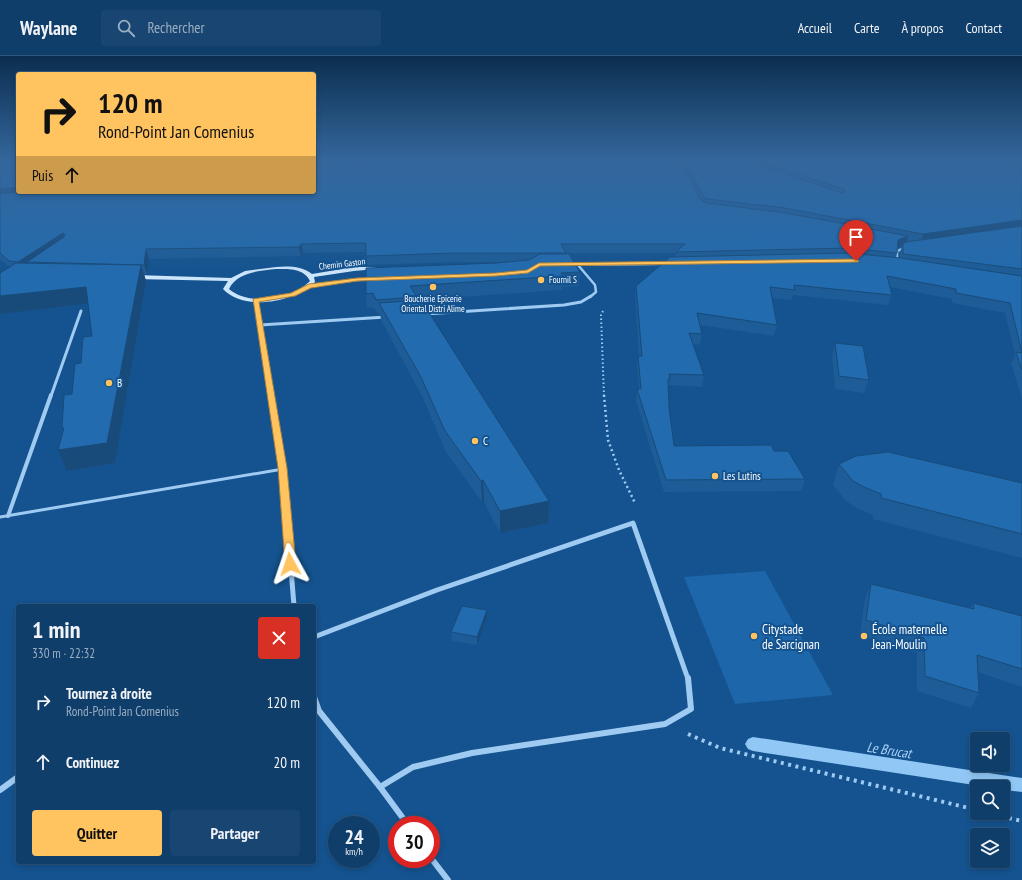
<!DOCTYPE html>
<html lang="fr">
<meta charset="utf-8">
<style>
body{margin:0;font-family:"PT Sans Narrow",sans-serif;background:#184571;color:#f1f3f6;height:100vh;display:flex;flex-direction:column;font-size:15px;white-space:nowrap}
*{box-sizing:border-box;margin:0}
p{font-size:13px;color:#9baec1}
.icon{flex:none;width:22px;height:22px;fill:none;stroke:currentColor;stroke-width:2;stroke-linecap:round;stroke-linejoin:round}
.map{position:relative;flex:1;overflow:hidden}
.side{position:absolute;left:16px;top:548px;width:300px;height:260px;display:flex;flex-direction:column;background:#0f3e6b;border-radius:4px;box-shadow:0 2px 6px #0003,0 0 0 1px #2f577e}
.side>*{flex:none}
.banner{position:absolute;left:16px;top:16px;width:300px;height:122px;border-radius:4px;box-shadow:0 2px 6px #0003,0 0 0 1px #2f577e;background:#ffc45f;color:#111;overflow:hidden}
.buttons{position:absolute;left:970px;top:676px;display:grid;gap:8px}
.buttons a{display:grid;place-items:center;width:40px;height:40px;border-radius:4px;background:#0f3e6b;box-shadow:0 2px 6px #0003,0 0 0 1px #2f577e;font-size:20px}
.speed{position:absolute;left:328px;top:760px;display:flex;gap:8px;font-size:20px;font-weight:700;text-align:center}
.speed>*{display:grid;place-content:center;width:52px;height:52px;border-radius:50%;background:#0f3e6b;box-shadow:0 2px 6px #0003,0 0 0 1px #2f577e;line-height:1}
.speed small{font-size:10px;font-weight:400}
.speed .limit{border:6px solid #d22;background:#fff;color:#111}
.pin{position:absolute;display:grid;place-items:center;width:34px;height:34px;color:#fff;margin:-41px -17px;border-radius:50% 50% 50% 0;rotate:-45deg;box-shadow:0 0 4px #0007}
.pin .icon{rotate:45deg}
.me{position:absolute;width:44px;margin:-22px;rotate:355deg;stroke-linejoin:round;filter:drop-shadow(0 0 3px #0008)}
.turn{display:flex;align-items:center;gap:14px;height:84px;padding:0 16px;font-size:18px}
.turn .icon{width:52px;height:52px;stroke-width:2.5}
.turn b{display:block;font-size:28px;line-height:34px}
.then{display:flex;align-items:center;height:38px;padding:0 16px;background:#0003;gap:8px;font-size:15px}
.round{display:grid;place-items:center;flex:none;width:42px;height:42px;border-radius:4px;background:#184571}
.headline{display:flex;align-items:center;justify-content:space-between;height:68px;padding:0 16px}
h1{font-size:24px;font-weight:800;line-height:30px}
.primary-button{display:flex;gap:8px;margin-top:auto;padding:8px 16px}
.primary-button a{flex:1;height:46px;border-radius:4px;background:#ffc45f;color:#111;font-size:16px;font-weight:800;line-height:46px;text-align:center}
.primary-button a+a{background:#184571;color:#f1f3f6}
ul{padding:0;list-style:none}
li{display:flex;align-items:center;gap:12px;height:60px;padding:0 16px}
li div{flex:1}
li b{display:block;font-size:15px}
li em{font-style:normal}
header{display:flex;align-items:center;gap:24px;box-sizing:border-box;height:56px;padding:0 20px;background:#0f3e6b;border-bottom:1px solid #2f577e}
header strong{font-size:19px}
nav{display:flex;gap:22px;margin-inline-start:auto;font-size:14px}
.search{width:280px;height:36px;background:#184571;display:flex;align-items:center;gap:10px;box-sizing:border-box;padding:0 14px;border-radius:4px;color:#9baec1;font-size:15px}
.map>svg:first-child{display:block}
.green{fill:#1c66a9}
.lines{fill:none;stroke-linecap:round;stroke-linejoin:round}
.stream{fill:#91c7f4;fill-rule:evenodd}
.path-far2{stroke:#9fcaf1;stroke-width:2;stroke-dasharray:1.5 2.5;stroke-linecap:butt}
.path-far1{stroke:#9fcaf1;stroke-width:2.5;stroke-dasharray:2 3;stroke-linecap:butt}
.path{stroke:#9fcaf1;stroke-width:4;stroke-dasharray:3 4.5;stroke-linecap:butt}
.lane-far1{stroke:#9fcaf1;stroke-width:2}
.lane{stroke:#9fcaf1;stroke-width:3}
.street-far4{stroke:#9fcaf1;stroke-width:2.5}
.street-far3{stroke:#9fcaf1;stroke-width:3}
.street-far2{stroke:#9fcaf1;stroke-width:4}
.street-far1{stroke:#9fcaf1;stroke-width:5}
.street{stroke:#9fcaf1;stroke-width:6}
.secondary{fill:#cde5fb;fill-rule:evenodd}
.wall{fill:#1d5c96;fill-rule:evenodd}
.shaded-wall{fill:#184b7a}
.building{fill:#226bae;stroke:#184b7a}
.route{fill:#ffc45f;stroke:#a67f3e}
.poi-dot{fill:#ffc45f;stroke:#14538f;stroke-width:1.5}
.labels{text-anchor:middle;stroke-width:4;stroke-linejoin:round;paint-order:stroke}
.far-street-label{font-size:9px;fill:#fff;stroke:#14538f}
.far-poi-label{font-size:9px;fill:#fff;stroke:#14538f;text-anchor:start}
.poi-label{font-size:11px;fill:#fff;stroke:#14538f;text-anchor:start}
.near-poi-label{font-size:13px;fill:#fff;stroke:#14538f;text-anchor:start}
.near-water-label{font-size:14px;font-style:italic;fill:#abd4f8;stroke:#14538f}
</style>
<header>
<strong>Waylane</strong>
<div class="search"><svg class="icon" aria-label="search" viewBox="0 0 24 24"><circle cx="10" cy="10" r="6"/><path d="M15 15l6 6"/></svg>Rechercher</div>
<nav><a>Accueil</a><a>Carte</a><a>À propos</a><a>Contact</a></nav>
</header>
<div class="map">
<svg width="1022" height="824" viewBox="0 0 1022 824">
<rect width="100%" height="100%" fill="#14538f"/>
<path class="green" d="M765,515L833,639L735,648L684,521Z"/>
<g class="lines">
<path class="stream" d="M753,681L1022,722V736L1003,734V731H987L753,695L748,693L745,688L748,683Z"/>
<path class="path-far2" d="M603,255L601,259L604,340"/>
<path class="path-far1" d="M604,339L608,384L619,414L635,447"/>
<g class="path">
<path d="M688,678L720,692L977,754"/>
<path d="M987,757L1022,765"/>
</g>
<path class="lane-far1" d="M309,230L369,223"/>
<path class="lane" d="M0,461L283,413"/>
<g class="street-far4">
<path d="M897,206V195L905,192"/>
<path d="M578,209L595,229L596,236L590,241"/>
</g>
<g class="street-far3">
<path d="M256,244L271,340"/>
<path d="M425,258L564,249L581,246L591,240"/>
<path d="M260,269L386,261"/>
<path d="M51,340L81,255"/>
</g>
<g class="street-far2">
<path d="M271,339L283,413L287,464"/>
<path d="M8,460L51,339"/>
</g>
<g class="street-far1">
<path d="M287,463L294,550"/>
<path d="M314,581L437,534L633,467L688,623"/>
</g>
<g class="street">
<path d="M314,641L319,655L380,731L408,769"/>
<path d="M380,731L413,711L472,697L665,668L691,653L688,622"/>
<path d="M0,734L18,721"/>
<path d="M431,802L448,824"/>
</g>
<g class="secondary">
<path d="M672,207H674V209L566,210L564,209L566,208Z"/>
<path d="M276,211C288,210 302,210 312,218L354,211H376L378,212L376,213L354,215L314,221L315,226C295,246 244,256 223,233L228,225L135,223L132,221L135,219L231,222L245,215ZM276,213C288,213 304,212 310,225C292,243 250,251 229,233C237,216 259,215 276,213Z"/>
</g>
</g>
<g class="wall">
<path d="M0,103L18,136L314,103H347L344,105H349V103H1022V343L1011,307L1015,299L1005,257L952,247V243L890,231L892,239L888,249L793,239L792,244L772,242L777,269L774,280L700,269L702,278L700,289L693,288L704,319L702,331L669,329V334H668L669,351L674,390L774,395L805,423L801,435L664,436L636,345L637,333H639L637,311L638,300H639L635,239L636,230L675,200L676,197H566V198L580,216L579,230L562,231V234L418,244L548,467L500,477L484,446H482L446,396L422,340L381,264L380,258H378L374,252H367L366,238L501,206H455L367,209L366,196L303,197L301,200L149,203L147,218H144L146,225L115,407L67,415L63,375L62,372L81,307L92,280L88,247L0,258V217L9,211L0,203ZM902,190L900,197V202H896L897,197V192Z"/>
<path d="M835,287L869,324L864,337L835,333L832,300Z"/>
<path d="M839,408L1022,427V502L873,463V459L856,452L846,445L833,429Z"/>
<path d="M871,528L970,552L973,547L1022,560V631L978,616L979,637L971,652L917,635V597L860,579L865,542Z"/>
<path d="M487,562L477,589L452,585L451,576Z"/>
</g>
<g class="shaded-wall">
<path d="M314,103H347L341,107L314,109Z"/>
<path d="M18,131V136L0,141V133Z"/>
<path d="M1022,164V172L920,187L923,178Z"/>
<path d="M63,177L66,186L27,206L29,211L22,215L18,206Z"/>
<path d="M908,180L905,189L903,188L902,190L895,193L898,184Z"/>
<path d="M301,188L303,197L301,200L299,191Z"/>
<path d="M146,193L149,203L147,218L144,209Z"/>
<path d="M141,209L146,225L115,407L67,415L58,394Z"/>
<path d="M86,231L92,247L0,258V240Z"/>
<path d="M483,424L484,446H482L481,425Z"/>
<path d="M549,445L548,467L500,477V455Z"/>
<path d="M487,554V562L477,589V581Z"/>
</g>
<g class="building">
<path d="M0,103H18V131L0,133Z"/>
<path d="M389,103H680L700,143L706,147L786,157L908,180L898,184L897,197L848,192L676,196L685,188H561L566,197H455L366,200V187L301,188L299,191L146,193L144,209L27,206L64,181L65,179L63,177L18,206L9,205L0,197V138L19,136H314V106Z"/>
<path d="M684,103H740L842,137L845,136L844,133L754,103H1022V164L923,178L785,152L707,143L704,141Z"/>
<path d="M1022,170V213L903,198V188L906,186Z"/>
<path d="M848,197L901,202L1022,220V314L1016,296L1022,297L1010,247L956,237V233L887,220L892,239L794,229L795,234L770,231L777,269L697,257L702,278L689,277L704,319L669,318L670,323H668L669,351L674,390L771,389L774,395H788L805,423L666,424L637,333H641L638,300H642L636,230L670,201Z"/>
<path d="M540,198H569L580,216L561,217L563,220L410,230L417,241L376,244L373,237L366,238V212L496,207L529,204Z"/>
<path d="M16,207L141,209L107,387L58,394L64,372H62L64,339L72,338L75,308L81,307L83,281L92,280L86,231L0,240V217Z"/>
<path d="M421,244L549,445L500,455L483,424L481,425L445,375L421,321L379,247Z"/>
<path d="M835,287L863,290L869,324L839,320Z"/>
<path d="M888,396L1022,427V478L881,442V438L864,431L853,425L839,408L856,400Z"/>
<path d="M871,528L974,553L973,547L1022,560V613L977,599L979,637L925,620L924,582L866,564Z"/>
<path d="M462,550L487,554L477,581L451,576Z"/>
</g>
<linearGradient id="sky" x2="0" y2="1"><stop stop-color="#0b2e4f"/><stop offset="0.47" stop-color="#34669b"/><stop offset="1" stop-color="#34669b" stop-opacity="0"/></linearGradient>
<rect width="1022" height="218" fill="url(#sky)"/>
<path class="route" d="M856,203L859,205L858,206L540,210L528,217L496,220L357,225L311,232L295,240L259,246L287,412L296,508L294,510H287L285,508L278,412L253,243L291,237L309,228L357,222L496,217L527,214L539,207Z"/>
<g class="poi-dot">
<circle cx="541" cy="224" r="4"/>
<circle cx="433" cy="231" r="4"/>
<circle cx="109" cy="327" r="4"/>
<circle cx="475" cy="385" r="4"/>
<circle cx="715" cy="420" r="4"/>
<circle cx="754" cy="580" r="4"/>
<circle cx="864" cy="580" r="4"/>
</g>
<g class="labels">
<g class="far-street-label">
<text transform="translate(342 208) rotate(-7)" y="3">Chemin Gaston</text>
</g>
<g class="far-poi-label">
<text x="549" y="227">Fournil S</text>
<text x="433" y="246" text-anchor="middle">Boucherie Epicerie<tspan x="433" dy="10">Oriental Distri Alime</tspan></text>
</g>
<g class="poi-label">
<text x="117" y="331">B</text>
<text x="483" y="389">C</text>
<text x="723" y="424">Les Lutins</text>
</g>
<g class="near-poi-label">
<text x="762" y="578">Citystade<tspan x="762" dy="15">de Sarcignan</tspan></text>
<text x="872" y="578">École maternelle<tspan x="872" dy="15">Jean-Moulin</tspan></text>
</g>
<g class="near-water-label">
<text transform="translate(889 694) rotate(9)" y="5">Le Brucat</text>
</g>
</g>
</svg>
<div class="buttons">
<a><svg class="icon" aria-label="sound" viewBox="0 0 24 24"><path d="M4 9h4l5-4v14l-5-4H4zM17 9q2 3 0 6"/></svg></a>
<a><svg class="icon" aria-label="search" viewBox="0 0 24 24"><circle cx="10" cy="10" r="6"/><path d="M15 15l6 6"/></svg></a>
<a><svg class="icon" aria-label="layers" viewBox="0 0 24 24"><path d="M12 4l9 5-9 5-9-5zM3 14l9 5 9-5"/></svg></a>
</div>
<div class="speed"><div>24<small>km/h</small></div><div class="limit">30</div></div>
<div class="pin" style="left:856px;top:205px;background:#d93025"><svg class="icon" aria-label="arrive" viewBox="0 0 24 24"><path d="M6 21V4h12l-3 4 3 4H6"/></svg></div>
<svg class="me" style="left:290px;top:508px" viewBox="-20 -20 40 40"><path d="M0-17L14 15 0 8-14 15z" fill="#ffc45f" stroke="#fff" stroke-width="4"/></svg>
<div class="banner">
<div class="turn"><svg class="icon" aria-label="right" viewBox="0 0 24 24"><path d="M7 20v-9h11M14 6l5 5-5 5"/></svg><div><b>120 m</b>Rond-Point Jan Comenius</div></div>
<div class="then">Puis<svg class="icon" aria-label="ahead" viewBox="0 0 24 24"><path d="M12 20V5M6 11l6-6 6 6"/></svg></div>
</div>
<section class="side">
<div class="headline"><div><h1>1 min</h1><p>330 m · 22:32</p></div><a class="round" style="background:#d93025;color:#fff"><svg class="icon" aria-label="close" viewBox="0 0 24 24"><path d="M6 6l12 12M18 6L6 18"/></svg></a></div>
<ul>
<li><svg class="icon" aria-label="right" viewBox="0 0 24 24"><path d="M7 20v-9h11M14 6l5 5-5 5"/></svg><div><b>Tournez à droite</b><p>Rond-Point Jan Comenius</p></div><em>120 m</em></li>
<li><svg class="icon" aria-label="ahead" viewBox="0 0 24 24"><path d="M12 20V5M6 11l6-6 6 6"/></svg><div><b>Continuez</b></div><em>20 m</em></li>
</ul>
<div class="primary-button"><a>Quitter</a><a>Partager</a></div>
</section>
</div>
